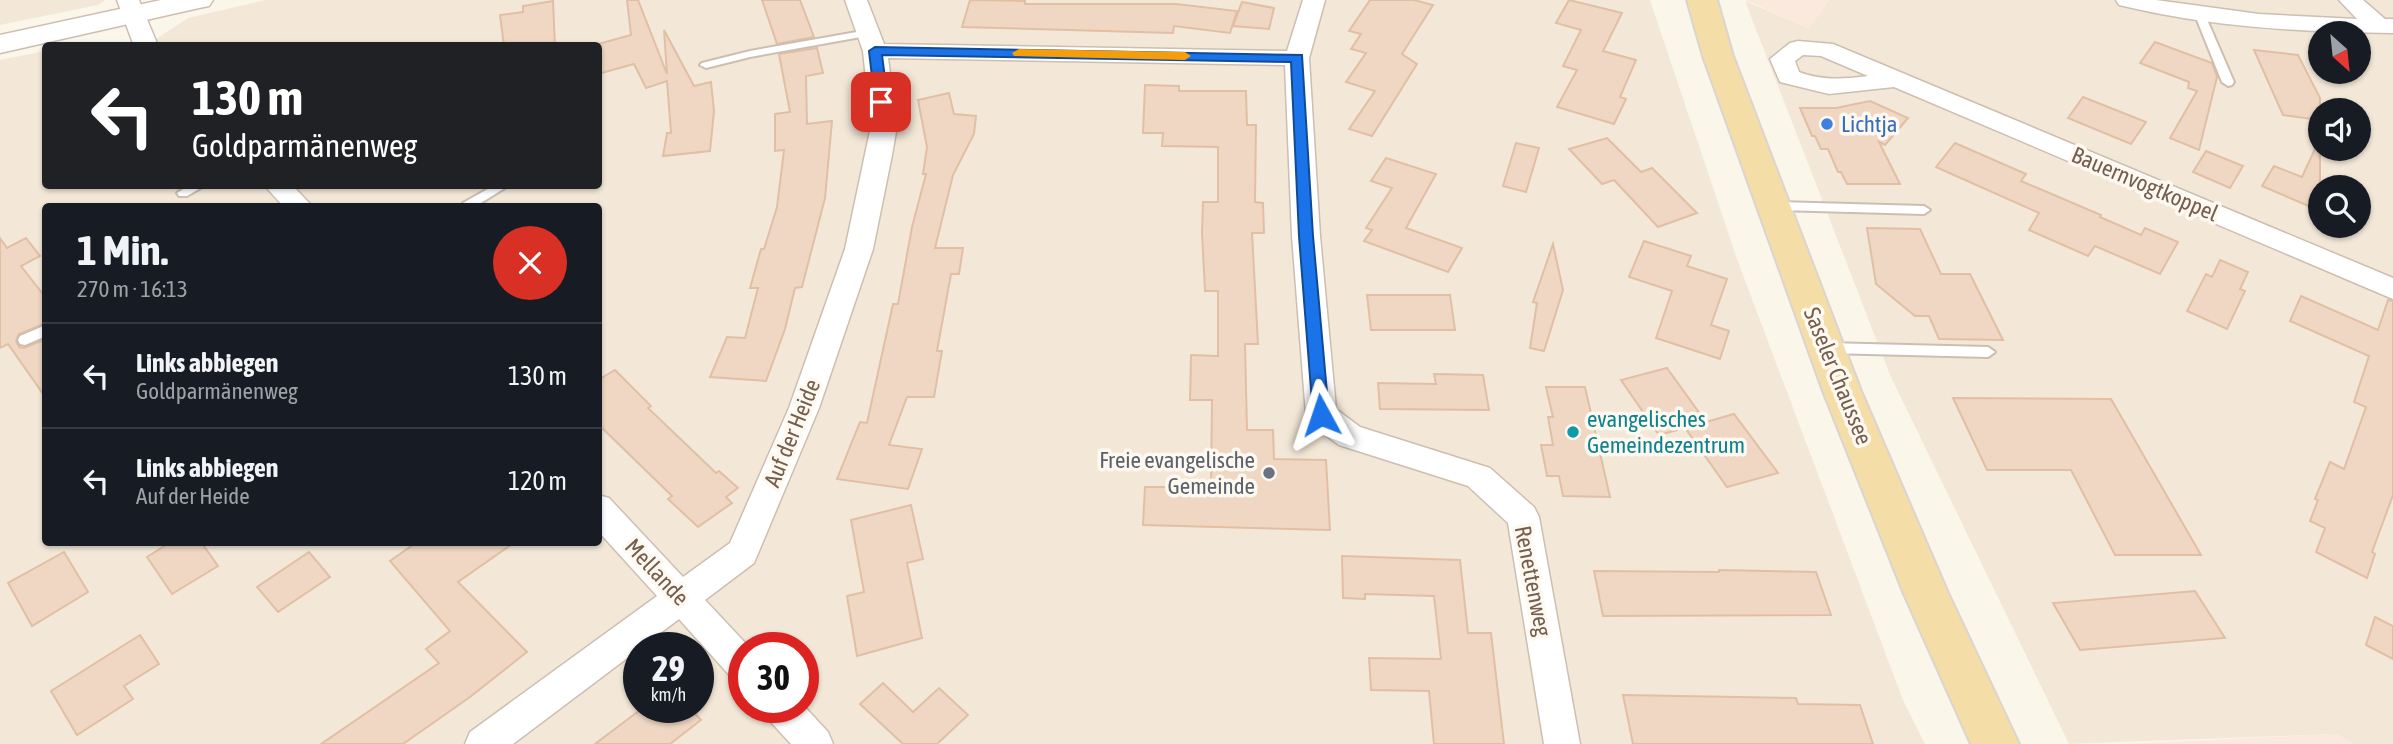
<!DOCTYPE html>
<html lang="de">
<meta charset="utf-8">
<style>
body{margin:0;font-family:"Asap Condensed",sans-serif;background:#20242c;color:#f1f3f6;height:100vh;display:flex;flex-direction:column;font-size:26px;white-space:nowrap}
*{box-sizing:border-box;margin:0}
p{font-size:23px;color:#9ea1a6}
.icon{flex:none;width:38px;height:38px;fill:none;stroke:currentColor;stroke-width:2;stroke-linecap:round;stroke-linejoin:round}
.map{position:relative;flex:1;overflow:hidden}
.drawer{position:absolute;left:42px;top:203px;width:560px;height:343px;display:flex;flex-direction:column;background:#171b24;border-radius:7px;box-shadow:0 2px 5px #0004}
.drawer>*{flex:none}
.banner{position:absolute;left:42px;top:42px;width:560px;height:147px;border-radius:7px;box-shadow:0 2px 5px #0004;background:#202124;color:#fff;overflow:hidden}
.needle{width:46px;rotate:153deg}
.tools{position:absolute;left:2308px;top:21px;display:grid;gap:14px}
.tools a{display:grid;place-items:center;width:63px;height:63px;border-radius:50%;background:#171b24;box-shadow:0 2px 5px #0004;font-size:35px}
.speed{position:absolute;left:623px;top:632px;display:flex;gap:14px;font-size:35px;font-weight:700;text-align:center}
.speed>*{display:grid;place-content:center;width:91px;height:91px;border-radius:50%;background:#171b24;box-shadow:0 2px 5px #0004;line-height:1}
.speed small{font-size:18px;font-weight:400}
.speed .limit{border:10px solid #d22;background:#fff;color:#111}
.pin{position:absolute;display:grid;place-items:center;width:60px;height:60px;color:#fff;margin:-30px;border-radius:14px;box-shadow:0 4px 10px #0006}
.me{position:absolute;width:77px;margin:-38px;rotate:355deg;stroke-linejoin:round;filter:drop-shadow(0 0 5px #0008)}
.turn{display:flex;align-items:center;gap:24px;height:147px;padding:0 35px;font-size:32px}
.turn .icon{width:91px;height:91px;stroke-width:2.5}
.turn b{display:block;font-size:49px;line-height:60px}
.round{display:grid;place-items:center;flex:none;width:74px;height:74px;border-radius:37px;background:#20242c}
.head{display:flex;align-items:center;justify-content:space-between;height:119px;padding:0 35px}
h1{font-size:42px;font-weight:700;line-height:52px}
ul{padding:0;list-style:none}
li{display:flex;align-items:center;gap:21px;height:105px;padding:0 35px;border-top:2px solid #363941}
li div{flex:1}
li b{display:block;font-size:26px}
li em{font-style:normal}
.map>svg:first-child{display:block}
.residential{fill:#f3e8d8;fill-rule:evenodd}
.commercial{fill:#fbe9de}
.building{fill:#efd7c3;stroke:#e1bfa4;stroke-width:2}
.lines{fill:none;stroke-linecap:round;stroke-linejoin:round}
.service-casing{stroke:#cdbeb0;stroke-width:4}
.minor-casing{stroke:#cdbeb0;stroke-width:3}
.tertiary-casing{stroke:#cdbeb0;stroke-width:3}
.primary-casing{stroke:#dbd5d1;stroke-width:4}
.service{fill:#fff;fill-rule:evenodd}
.minor{fill:#fff;fill-rule:evenodd}
.tertiary{fill:#fff;fill-rule:evenodd}
.primary{fill:#f5dda7;fill-rule:evenodd}
.route{fill:#1a73e8;stroke:#114b97;stroke-width:2}
.slow{fill:#f59e0b}
.shop-dot{fill:#3f7fe0;stroke:#fef9f0;stroke-width:2.5}
.culture-dot{fill:#0f9aa8;stroke:#fef9f0;stroke-width:2.5}
.worship-dot{fill:#6b7280;stroke:#fef9f0;stroke-width:2.5}
.labels{text-anchor:middle;stroke-width:7;stroke-linejoin:round;paint-order:stroke}
.shop-label{font-size:23px;fill:#366cbe;stroke:#fef9f0;text-anchor:start}
.street-label{font-size:23px;fill:#755e4e;stroke:#fef9f0}
.culture-label{font-size:23px;fill:#0d838f;stroke:#fef9f0;text-anchor:start}
.worship-label{font-size:23px;fill:#5b616d;stroke:#fef9f0;text-anchor:end}
</style>
<div class="map">
<svg width="2393" height="744" viewBox="0 0 2393 744">
<rect width="100%" height="100%" fill="#fbf6ea"/>
<g class="residential">
<path d="M0,0H105L98,5L0,25Z"/>
<path d="M266,0H1650L1737,259L1903,700L1925,744H0V60L45,51L46,186H598V46L128,45L156,39L188,18ZM46,206H598V542H46ZM639,648H698V707H639ZM744,648H803V707H744Z"/>
<path d="M1829,0H2393V744H2354L2336,734L2069,744L1890,375L1745,1L1809,28ZM2320,33H2359V72H2320ZM2320,110H2359V149H2320ZM2320,187H2359V226H2320Z"/>
</g>
<g class="commercial">
<path d="M1745,0H1829L1809,28Z"/>
<path d="M2336,734L2354,744H2118Z"/>
</g>
<g class="building">
<path d="M627,0H638L667,74L664,30L694,86L711,82L714,111L710,151L663,156L667,133H671L667,81L646,88L634,64L598,74V44L631,35Z"/>
<path d="M762,0H800L814,37L777,44Z"/>
<path d="M970,0L1025,1V4H1176L1237,11L1230,33L1174,26L1173,33L962,27Z"/>
<path d="M1370,0H1414L1433,5L1402,54L1417,64L1372,136L1349,129L1375,91L1346,82L1366,53L1351,49L1361,34L1349,31Z"/>
<path d="M1569,0L1622,13L1603,51L1636,60L1620,97L1626,99L1614,124L1557,107L1577,70L1563,66L1581,30L1556,23Z"/>
<path d="M553,1L555,46H504L500,15L523,12V6Z"/>
<path d="M1242,2L1274,8L1269,29L1233,26Z"/>
<path d="M2155,42L2212,63L2217,77L2199,150L2170,138L2197,91L2188,88L2189,82L2140,63Z"/>
<path d="M817,48L823,73L806,76L807,124L832,121L825,198L802,287L795,288L785,329L766,381L710,377L727,337L745,338L758,288H750L761,249H764L777,207L784,150L775,151V114L790,112L779,54Z"/>
<path d="M2254,50L2298,55L2320,98V120L2283,115Z"/>
<path d="M1145,85L1179,86V91H1246L1247,125H1256L1255,202L1263,203L1264,233H1252L1258,344H1245L1247,430H1273L1274,459L1326,460L1330,530L1143,525L1145,487H1211L1212,400H1190L1191,355L1218,356V291H1205L1202,233L1203,202H1218V147L1162,146L1163,133H1143Z"/>
<path d="M949,93L954,114L976,116L974,134L953,175L935,248H963L959,274H951L937,351H942L934,397H907L889,445L922,449L908,489L837,479L860,422L867,423L893,304H898L912,227L926,174H923L927,147L918,100Z"/>
<path d="M2083,97L2146,122L2131,144L2068,118Z"/>
<path d="M1870,101L1908,118L1885,145L1879,142L1900,184H1847L1841,172H1838L1828,149H1821L1815,136H1812L1800,108H1836Z"/>
<path d="M1607,138L1641,172L1652,168L1697,213L1658,227L1614,180L1602,184L1569,149Z"/>
<path d="M2320,138V211L2262,186L2274,166L2302,177Z"/>
<path d="M1516,143L1539,148L1526,192L1503,186Z"/>
<path d="M1955,143L2026,174L2021,181L2101,215L2100,217L2141,235L2145,228L2178,242L2160,274L2095,246L2088,256L2029,230L2039,213L1936,167Z"/>
<path d="M2206,151L2243,166L2230,188L2193,172Z"/>
<path d="M1386,158L1436,174L1406,228L1462,248L1448,272L1364,241L1372,230L1366,228L1392,188L1371,181Z"/>
<path d="M1867,228L1920,229L1941,274H1970L2003,340L1939,339L1929,316H1915L1876,284Z"/>
<path d="M0,238L7,248L26,238L40,256L21,266L46,298V323L19,334L16,341L19,347L24,348L46,339V398L8,344L0,348Z"/>
<path d="M1644,241L1691,256L1687,266L1727,279L1711,325L1729,331L1720,359L1656,338L1672,291L1629,277Z"/>
<path d="M1553,244L1563,290L1544,351L1530,348L1537,303L1533,302Z"/>
<path d="M2220,260L2248,272L2240,289L2245,291L2227,329L2187,311L2206,274L2212,277Z"/>
<path d="M1367,295H1450L1455,330H1371Z"/>
<path d="M2301,296L2378,330L2388,300L2393,301V495L2372,552L2375,554L2367,578L2316,552L2325,528L2310,521L2318,500L2315,499L2330,462L2344,469L2366,407L2354,402L2369,356L2290,321Z"/>
<path d="M1667,368L1706,422L1734,414L1778,473L1727,487L1685,428L1659,435L1621,380Z"/>
<path d="M615,370L651,406L648,408L716,473L719,471L738,488L726,497L732,503L698,527L668,499L672,496L598,424V380Z"/>
<path d="M1434,374L1483,375L1489,410L1380,409L1378,383L1436,384Z"/>
<path d="M1546,387H1585L1610,497L1563,496L1559,476H1547L1541,445H1553L1548,417H1553Z"/>
<path d="M1953,398L2111,399L2201,555H2115L2071,470H1987Z"/>
<path d="M911,505L923,559L907,563L922,638L857,656L847,596L864,592L851,520Z"/>
<path d="M171,542H201L218,566L172,594L147,557Z"/>
<path d="M417,542H515L458,582L527,652L470,697L403,744H321L439,663L426,649L450,631L390,561Z"/>
<path d="M64,552L88,592L32,626L8,583Z"/>
<path d="M309,552L330,577L278,612L257,587Z"/>
<path d="M1342,556L1460,560L1468,633H1491L1504,744H1434L1429,691L1371,690L1369,658L1441,659L1434,596L1365,594V599L1343,598Z"/>
<path d="M1719,570L1816,572L1831,615L1603,616L1594,571L1719,572Z"/>
<path d="M2195,591L2225,638L2080,650L2053,603Z"/>
<path d="M2375,617L2393,626V659L2366,645Z"/>
<path d="M140,635L159,664L124,686L133,699L77,735L51,691Z"/>
<path d="M883,683L913,712L939,688L968,715L937,744H903L860,704Z"/>
<path d="M1623,695L1796,698L1798,704L1860,705L1873,744H1633Z"/>
<path d="M644,707H689L701,720L670,744H595Z"/>
</g>
<g class="lines">
<g class="service-casing">
<g id="service">
<path d="M2200,12L2205,15L2234,82L2232,85L2228,86L2222,82L2195,15Z"/>
<path d="M868,30L873,33L872,35L750,57L706,68L700,65L702,63L750,51Z"/>
<path d="M188,186H204L187,196H179L177,193Z"/>
<path d="M493,186H508L476,206H461L463,203Z"/>
<path d="M1774,202L1924,206L1930,210L1924,214L1774,210L1768,206Z"/>
<path d="M46,325V336L25,345L20,344L18,340L20,336Z"/>
<path d="M1827,343L1988,347L1995,352L1988,357L1827,353L1820,348Z"/>
</g>
</g>
<g class="minor-casing">
<g id="minor">
<path d="M117,0H139L158,46H134Z"/>
<path d="M845,0H867L884,44L1287,51L1303,0H1325L1309,58L1320,236L1336,409L1360,427L1490,468L1534,507L1539,517L1580,744H1544L1508,523L1468,486L1339,445L1310,424L1306,415L1292,236L1285,65L888,58L897,126L892,155L873,249L819,408L754,563L705,600L750,648H744V682L731,677L679,619L513,744H465L470,732L657,596L598,531V495L609,498L683,577L730,543L789,408L845,249L871,126L863,51Z"/>
<path d="M2116,0H2156L2259,14L2357,19L2339,0H2363L2385,19H2393V33C2300,32 2209,27 2119,5Z"/>
<path d="M1798,41L1833,44L2393,278V299L1894,87L1829,94L1780,82L1770,59L1790,43ZM1803,55L1821,56L1868,76C1845,79 1822,81 1799,72L1795,61Z"/>
<path d="M265,186H293L312,206H283Z"/>
<path d="M803,705L828,732L833,744H791L768,719L763,707Z"/>
</g>
</g>
<g class="tertiary-casing">
<path id="tertiary" d="M161,0H213L209,6L199,8L0,53V35Z"/>
</g>
<g class="primary-casing">
<path id="primary" d="M1687,0H1717L1733,56L1861,391L1948,593L2019,744H1971L1904,594L1823,391L1703,56Z"/>
</g>
<use href="#service" class="service"/>
<use href="#minor" class="minor"/>
<use href="#tertiary" class="tertiary"/>
<use href="#primary" class="primary"/>
</g>
<path class="route" d="M875,47L1302,55L1313,236L1329,415L1327,419L1321,421L1313,415L1299,236L1291,62L882,55L888,102L881,107L875,102L869,51Z"/>
<path class="slow" d="M1019,49L1185,52L1191,56L1185,60L1014,56L1012,53Z"/>
<circle class="shop-dot" cx="1827" cy="124" r="7"/>
<circle class="culture-dot" cx="1573" cy="432" r="7"/>
<circle class="worship-dot" cx="1269" cy="473" r="7"/>
<g class="labels">
<g class="shop-label">
<text x="1841" y="132">Lichtja</text>
</g>
<g class="street-label">
<text transform="translate(2145 184) rotate(23)" y="8">Bauernvogtkoppel</text>
<text transform="translate(1838 376) rotate(68)" y="8">Saseler Chaussee</text>
<text transform="translate(792 433) rotate(-68)" y="8">Auf der Heide</text>
<text transform="translate(657 572) rotate(47)" y="8">Mellande</text>
<text transform="translate(1533 581) rotate(79)" y="8">Renettenweg</text>
</g>
<g class="culture-label">
<text x="1587" y="427">evangelisches<tspan x="1587" dy="26">Gemeindezentrum</tspan></text>
</g>
<g class="worship-label">
<text x="1255" y="468">Freie evangelische<tspan x="1255" dy="26">Gemeinde</tspan></text>
</g>
</g>
</svg>
<div class="tools">
<a><svg class="needle" viewBox="-14 -14 28 28"><path d="M0-13l5 13h-10z" fill="#e53935"/><path d="M0 13l5-13h-10z" fill="#9ea1a6"/></svg></a>
<a><svg class="icon" aria-label="sound" viewBox="0 0 24 24"><path d="M4 9h4l5-4v14l-5-4H4zM17 9q2 3 0 6"/></svg></a>
<a><svg class="icon" aria-label="search" viewBox="0 0 24 24"><circle cx="10" cy="10" r="6"/><path d="M15 15l6 6"/></svg></a>
</div>
<div class="speed"><div>29<small>km/h</small></div><div class="limit">30</div></div>
<div class="pin" style="left:881px;top:102px;background:#d93025"><svg class="icon" aria-label="arrive" viewBox="0 0 24 24"><path d="M6 21V4h12l-3 4 3 4H6"/></svg></div>
<svg class="me" style="left:1321px;top:415px" viewBox="-20 -20 40 40"><path d="M0-17L14 15 0 8-14 15z" fill="#1a73e8" stroke="#fff" stroke-width="4"/></svg>
<div class="banner">
<div class="turn"><svg class="icon" aria-label="left" viewBox="0 0 24 24"><path d="M17 20v-9H6M10 6l-5 5 5 5"/></svg><div><b>130 m</b>Goldparmänenweg</div></div>
</div>
<section class="drawer">
<div class="head"><div><h1>1 Min.</h1><p>270 m · 16:13</p></div><a class="round" style="background:#d93025;color:#fff"><svg class="icon" aria-label="close" viewBox="0 0 24 24"><path d="M6 6l12 12M18 6L6 18"/></svg></a></div>
<ul>
<li><svg class="icon" aria-label="left" viewBox="0 0 24 24"><path d="M17 20v-9H6M10 6l-5 5 5 5"/></svg><div><b>Links abbiegen</b><p>Goldparmänenweg</p></div><em>130 m</em></li>
<li><svg class="icon" aria-label="left" viewBox="0 0 24 24"><path d="M17 20v-9H6M10 6l-5 5 5 5"/></svg><div><b>Links abbiegen</b><p>Auf der Heide</p></div><em>120 m</em></li>
</ul>
</section>
</div>
